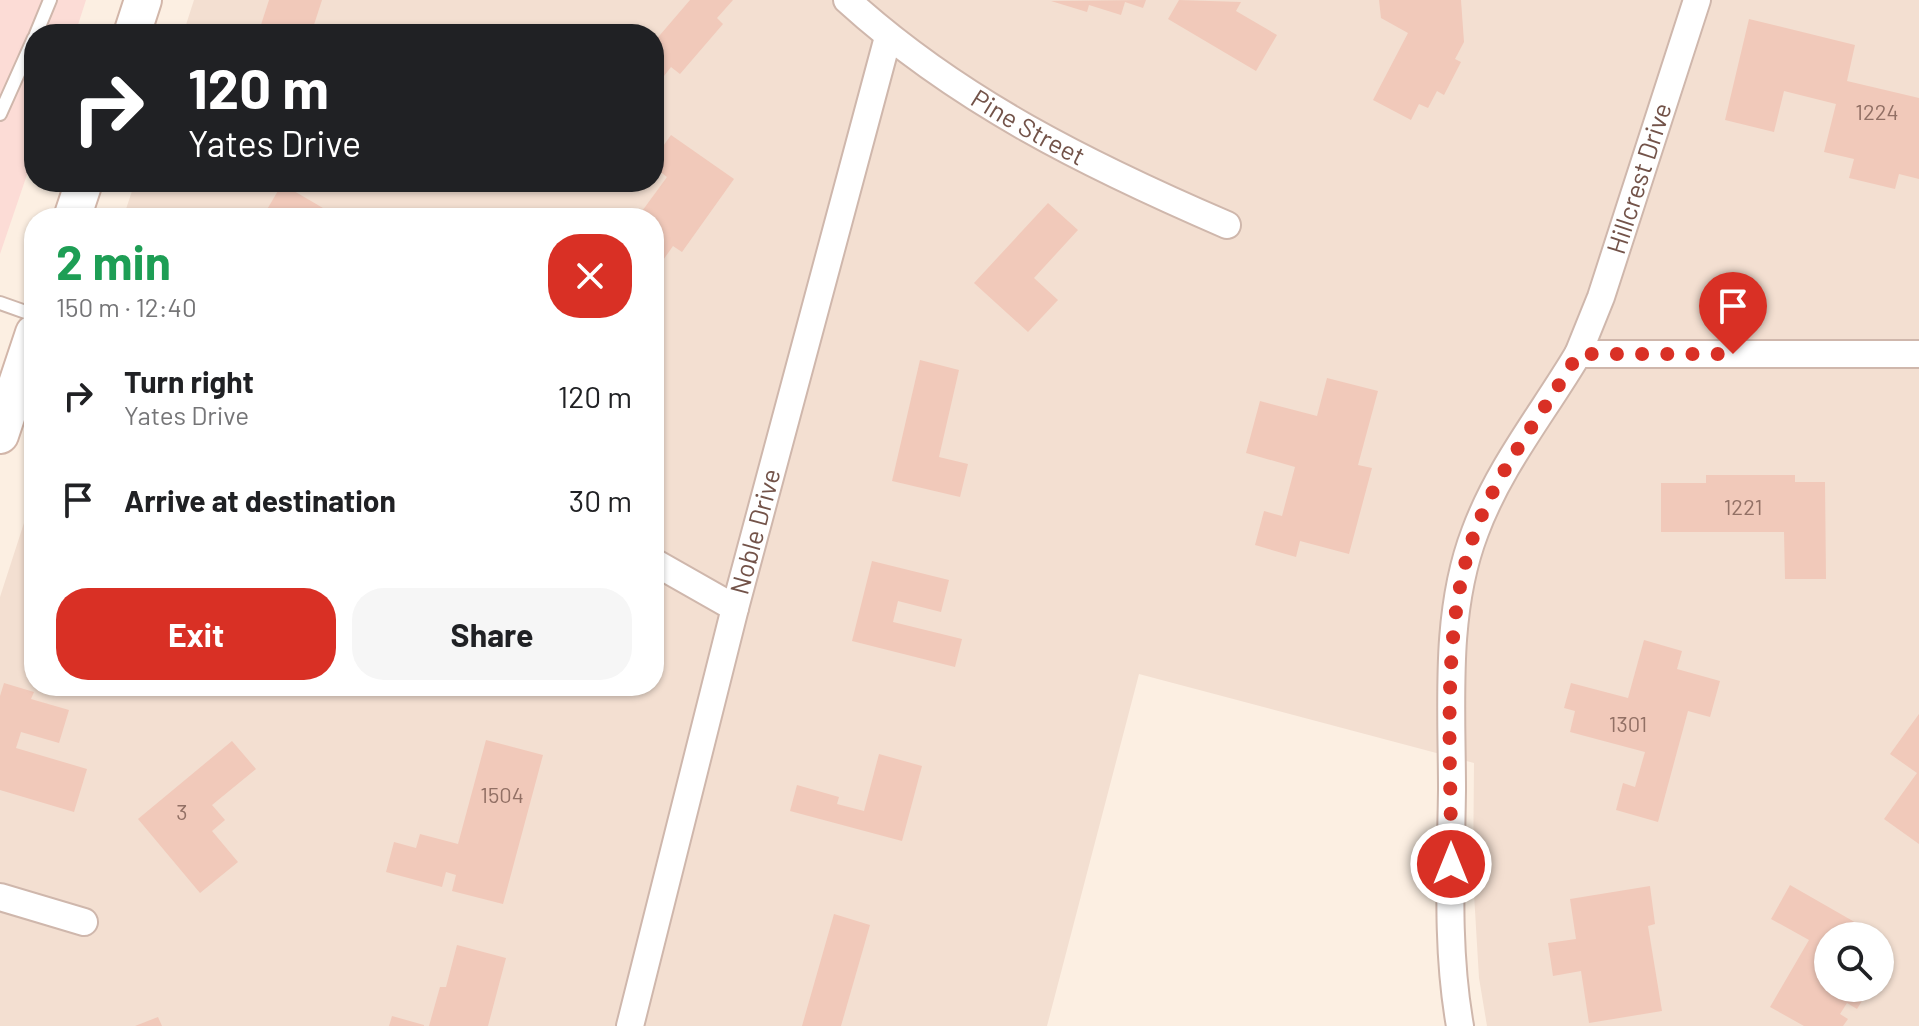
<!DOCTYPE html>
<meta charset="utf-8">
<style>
body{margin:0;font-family:Barlow,sans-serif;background:#f6f6f6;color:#202124;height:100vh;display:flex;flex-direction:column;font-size:30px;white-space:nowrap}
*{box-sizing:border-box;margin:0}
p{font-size:26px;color:#757577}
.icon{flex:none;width:44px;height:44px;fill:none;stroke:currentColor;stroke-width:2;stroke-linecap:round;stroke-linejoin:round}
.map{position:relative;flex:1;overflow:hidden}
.details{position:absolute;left:24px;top:208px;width:640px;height:488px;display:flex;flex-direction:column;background:#fff;border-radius:32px;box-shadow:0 2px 6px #0004}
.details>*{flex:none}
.hud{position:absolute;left:24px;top:24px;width:640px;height:168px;border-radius:32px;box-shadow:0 2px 6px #0004;background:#202124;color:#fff;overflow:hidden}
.fabs{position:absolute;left:1814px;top:922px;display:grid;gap:16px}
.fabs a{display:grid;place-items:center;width:80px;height:80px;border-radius:50%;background:#fff;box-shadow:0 2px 6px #0004;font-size:40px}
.pin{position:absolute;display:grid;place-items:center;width:68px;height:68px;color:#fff;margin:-82px -34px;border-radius:50% 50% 50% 0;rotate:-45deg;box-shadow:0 0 8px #0007}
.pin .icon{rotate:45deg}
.me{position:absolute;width:88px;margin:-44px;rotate:0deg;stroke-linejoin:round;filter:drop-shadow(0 0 6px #0008)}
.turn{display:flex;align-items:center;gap:28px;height:168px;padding:0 32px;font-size:36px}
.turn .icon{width:104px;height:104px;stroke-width:2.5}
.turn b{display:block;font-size:56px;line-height:68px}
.round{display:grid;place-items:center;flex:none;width:84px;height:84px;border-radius:32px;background:#f6f6f6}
.summary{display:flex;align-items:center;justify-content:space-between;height:136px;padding:0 32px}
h1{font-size:48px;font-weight:700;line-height:60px;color:#1e9e55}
.primary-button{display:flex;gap:16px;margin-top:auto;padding:16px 32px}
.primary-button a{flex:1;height:92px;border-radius:32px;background:#d93025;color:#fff;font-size:32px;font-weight:700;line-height:92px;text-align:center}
.primary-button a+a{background:#f6f6f6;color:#202124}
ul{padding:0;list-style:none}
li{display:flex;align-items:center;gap:24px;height:104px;padding:0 32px}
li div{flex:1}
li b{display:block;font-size:30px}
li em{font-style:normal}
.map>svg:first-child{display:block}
.residential{fill:#f3dfd1;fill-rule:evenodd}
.commercial{fill:#fcdcd6}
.building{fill:#f1c9ba}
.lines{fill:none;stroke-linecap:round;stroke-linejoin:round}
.lane-casing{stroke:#cfb7ac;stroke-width:16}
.street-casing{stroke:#cfb7ac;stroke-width:30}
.secondary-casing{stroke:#d2b6a9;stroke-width:40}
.lane{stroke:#fff;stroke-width:12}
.street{stroke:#fff;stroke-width:26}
.secondary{stroke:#fff;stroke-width:36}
.route{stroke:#d93025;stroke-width:14;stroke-dasharray:0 25.2}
.labels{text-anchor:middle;stroke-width:6;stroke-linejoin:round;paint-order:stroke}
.number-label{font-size:22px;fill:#927065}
.street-label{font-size:26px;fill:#735349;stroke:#fff3e8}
</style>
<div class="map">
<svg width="1919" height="1026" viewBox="0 0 1919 1026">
<rect width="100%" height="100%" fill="#fcefe2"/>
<path class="residential" d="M194,0H1919V1026H1487L1479,978L1473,877L1474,763L1139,674L1047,1026H0V597L34,492V686H654V218H123L135,182H654V34H183ZM1828,936H1880V988H1828Z"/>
<path class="commercial" d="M0,0H86L75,34H34V154L0,254Z"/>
<g class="building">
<path d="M269,0H322L311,34H258Z"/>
<path d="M690,0H733L717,18L723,24L680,74L671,67L657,85L654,42Z"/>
<path d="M1146,0L1143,8L1125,2L1121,15L1089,5L1087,12L1051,1Z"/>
<path d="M1179,0L1241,2L1236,11L1277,35L1256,71L1168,19Z"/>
<path d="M1379,0H1461L1464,42L1455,59L1461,62L1444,95L1437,91L1428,108L1419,104L1411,120L1373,100L1408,33L1381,18Z"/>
<path d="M1749,19L1855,45L1847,81L1919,98V179L1899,174L1895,189L1849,178L1854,159L1824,152L1836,104L1784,91L1774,132L1725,120Z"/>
<path d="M671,135L734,179L682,252L673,246L654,273V218H637L667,177L654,167V159Z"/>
<path d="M282,184L340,218H262Z"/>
<path d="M1048,203L1078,230L1034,278L1058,300L1028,332L974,283Z"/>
<path d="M920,360L959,370L939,457L968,464L960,497L892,481Z"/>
<path d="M1327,378L1378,391L1358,465L1372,468L1349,554L1300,541L1296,557L1255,545L1264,511L1282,516L1295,467L1246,453L1260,401L1317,416Z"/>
<path d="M1706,475H1795V482H1825L1826,579H1785L1784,532H1661V483H1706Z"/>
<path d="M872,561L949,580L941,612L898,601L893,622L962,639L955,667L852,641Z"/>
<path d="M1644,640L1682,651L1677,669L1720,681L1710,717L1688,711L1658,822L1616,810L1623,783L1635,787L1645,752L1570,732L1575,711L1564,708L1571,683L1628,698Z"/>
<path d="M4,683L34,692L31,699L69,710L59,743L21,732L16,748L87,769L74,812L0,790V696Z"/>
<path d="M1919,714V844L1884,819L1917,773L1890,754Z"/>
<path d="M486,740L543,755L503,904L452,891L456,875L446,872L442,887L386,872L394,842L416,848L420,834L458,844Z"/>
<path d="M232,741L256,769L212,805L225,820L212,831L238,862L200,893L138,819Z"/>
<path d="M879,754L922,766L902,841L790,811L797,785L839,797L837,804L864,811Z"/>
<path d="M1790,885L1879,936H1828V988H1870L1857,1009L1847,1003L1840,1014L1848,1019L1843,1026H1804L1770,1007L1809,940L1771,919Z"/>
<path d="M1650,886L1655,924L1648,926L1662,1011L1589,1023L1581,971L1553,976L1548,943L1576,939L1570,899Z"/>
<path d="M834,914L870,925L841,1026H802Z"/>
<path d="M457,945L506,958L488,1026H429L440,987H446Z"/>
<path d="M392,1016L424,1025V1026H389Z"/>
<path d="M158,1017L162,1026H135Z"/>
</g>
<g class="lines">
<g class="lane-casing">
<g id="lane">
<path d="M36,34L50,0"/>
<path d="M0,114L34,38"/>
<path d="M0,303L34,315"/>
</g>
</g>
<g class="street-casing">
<g id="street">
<path id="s1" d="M847,0C958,101 1090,166 1227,225"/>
<path id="s2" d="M1578,354L1601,297L1697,0"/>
<path d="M654,562L735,608"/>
<path d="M0,897L84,922"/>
<path id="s3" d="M630,1026L735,608L888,37"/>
<path d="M1460,1026C1446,948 1451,868 1452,790C1452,705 1444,613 1475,532C1499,467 1543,413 1578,354H1919"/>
</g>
</g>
<g class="secondary-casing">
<g id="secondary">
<path d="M132,34L143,0"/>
<path d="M72,218L84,182"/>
<path d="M0,435L34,333"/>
</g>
</g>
<use href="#lane" class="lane"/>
<use href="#street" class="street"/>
<use href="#secondary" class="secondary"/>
</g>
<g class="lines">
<path class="route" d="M1451,864C1452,761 1439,628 1475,532C1499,467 1543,414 1578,354H1733"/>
</g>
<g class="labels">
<g class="number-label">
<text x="1877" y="120">1224</text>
<text x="1743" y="515">1221</text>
<text x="1628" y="732">1301</text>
<text x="502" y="803">1504</text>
<text x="182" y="820">3</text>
</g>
<g class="street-label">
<text dy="9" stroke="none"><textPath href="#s1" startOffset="222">Pine Street</textPath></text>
<text dy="9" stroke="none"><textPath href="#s2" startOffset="186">Hillcrest Drive</textPath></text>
<text dy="9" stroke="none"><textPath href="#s3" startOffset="510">Noble Drive</textPath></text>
</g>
</g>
</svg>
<div class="fabs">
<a><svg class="icon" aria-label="search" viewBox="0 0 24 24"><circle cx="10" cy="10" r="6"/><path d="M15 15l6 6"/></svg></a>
</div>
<div class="pin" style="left:1733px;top:354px;background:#d93025"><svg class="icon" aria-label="arrive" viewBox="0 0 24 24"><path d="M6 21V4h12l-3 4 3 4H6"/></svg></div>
<svg class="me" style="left:1451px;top:864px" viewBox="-20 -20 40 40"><circle r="17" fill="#d93025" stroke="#fff" stroke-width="3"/><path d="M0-11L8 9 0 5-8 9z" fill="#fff"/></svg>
<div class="hud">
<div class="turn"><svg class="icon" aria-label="right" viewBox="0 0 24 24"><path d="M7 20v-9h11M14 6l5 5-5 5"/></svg><div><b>120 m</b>Yates Drive</div></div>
</div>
<section class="details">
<div class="summary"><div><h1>2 min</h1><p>150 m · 12:40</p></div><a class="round" style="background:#d93025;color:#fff"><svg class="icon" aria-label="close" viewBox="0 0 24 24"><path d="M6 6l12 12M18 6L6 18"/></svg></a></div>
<ul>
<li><svg class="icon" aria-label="right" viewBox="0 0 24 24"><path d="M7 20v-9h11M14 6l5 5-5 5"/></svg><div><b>Turn right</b><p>Yates Drive</p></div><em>120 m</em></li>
<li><svg class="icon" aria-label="arrive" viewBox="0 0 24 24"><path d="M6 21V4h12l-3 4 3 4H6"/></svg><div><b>Arrive at destination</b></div><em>30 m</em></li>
</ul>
<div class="primary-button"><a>Exit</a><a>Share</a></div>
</section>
</div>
